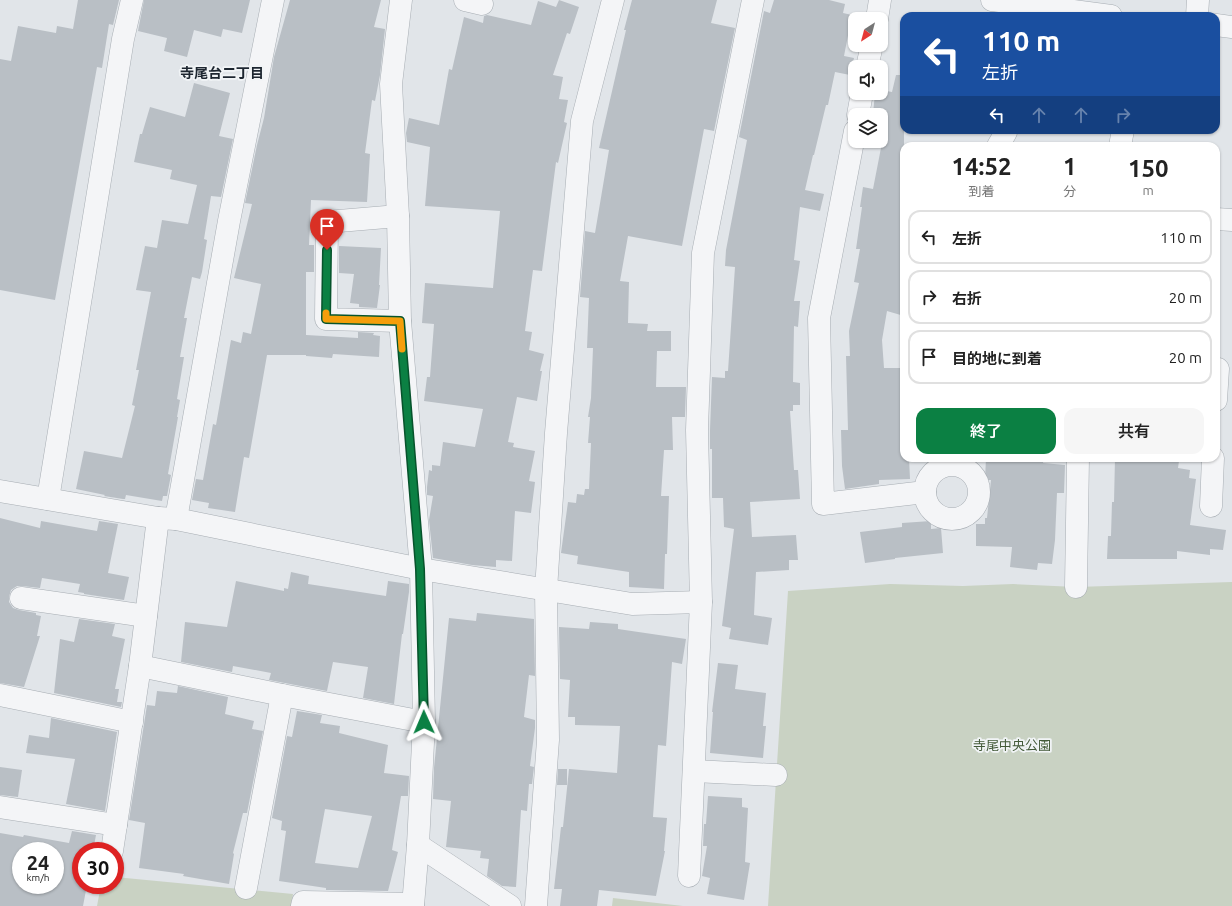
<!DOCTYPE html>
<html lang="ja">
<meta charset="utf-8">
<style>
body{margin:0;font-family:Ubuntu,"Noto Sans JP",sans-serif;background:#f6f6f6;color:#222;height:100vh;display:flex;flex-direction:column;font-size:15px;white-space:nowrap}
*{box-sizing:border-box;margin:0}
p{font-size:13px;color:#767676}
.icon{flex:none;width:22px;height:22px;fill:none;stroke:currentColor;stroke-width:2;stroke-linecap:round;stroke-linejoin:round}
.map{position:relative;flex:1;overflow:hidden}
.side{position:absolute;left:900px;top:142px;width:320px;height:320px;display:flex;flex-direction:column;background:#fff;border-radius:12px;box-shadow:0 1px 3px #0004}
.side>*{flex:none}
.top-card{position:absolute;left:900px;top:12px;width:320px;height:122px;border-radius:12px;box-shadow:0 1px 3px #0004;background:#1a4fa0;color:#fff;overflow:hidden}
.needle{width:26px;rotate:216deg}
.controls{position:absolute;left:848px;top:12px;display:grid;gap:8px}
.controls a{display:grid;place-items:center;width:40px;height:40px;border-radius:8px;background:#fff;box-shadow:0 1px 3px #0004;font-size:20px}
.speed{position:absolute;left:12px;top:842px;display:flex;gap:8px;font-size:20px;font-weight:700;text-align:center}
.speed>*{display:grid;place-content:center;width:52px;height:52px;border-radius:50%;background:#fff;box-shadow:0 1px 3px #0004;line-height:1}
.speed small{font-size:10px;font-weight:400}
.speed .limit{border:6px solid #d22;background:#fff;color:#111}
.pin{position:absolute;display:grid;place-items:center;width:34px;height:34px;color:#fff;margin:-41px -17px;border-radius:50% 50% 50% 0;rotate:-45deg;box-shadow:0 0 4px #0007}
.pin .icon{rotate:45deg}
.me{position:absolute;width:44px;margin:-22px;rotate:359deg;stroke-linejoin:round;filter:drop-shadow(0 0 3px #0008)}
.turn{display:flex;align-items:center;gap:14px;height:84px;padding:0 16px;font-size:18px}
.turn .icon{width:52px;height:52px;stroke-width:2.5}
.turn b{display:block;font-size:28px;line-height:34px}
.lanes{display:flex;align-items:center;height:38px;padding:0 16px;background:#0003;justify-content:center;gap:20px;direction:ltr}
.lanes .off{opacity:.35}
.eta{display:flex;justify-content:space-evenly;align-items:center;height:68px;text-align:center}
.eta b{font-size:24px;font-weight:600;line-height:28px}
.cta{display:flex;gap:8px;margin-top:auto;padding:8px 16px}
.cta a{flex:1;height:46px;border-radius:12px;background:#0b8043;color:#fff;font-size:16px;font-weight:600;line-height:46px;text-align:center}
.cta a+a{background:#f6f6f6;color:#222}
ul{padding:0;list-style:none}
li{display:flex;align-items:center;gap:12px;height:54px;margin:0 8px 6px;padding:0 8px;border:2px solid #e0e0e0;border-radius:12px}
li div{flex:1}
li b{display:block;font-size:15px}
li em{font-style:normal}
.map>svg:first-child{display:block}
.green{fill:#c9d2c3}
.building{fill:#b9bfc5;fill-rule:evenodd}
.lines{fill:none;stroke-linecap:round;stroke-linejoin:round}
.minor-casing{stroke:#a7adb3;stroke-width:23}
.minor{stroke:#f4f5f7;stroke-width:22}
.route-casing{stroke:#07532c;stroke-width:10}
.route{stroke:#0b8043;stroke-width:7}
.slow{stroke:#f59e0b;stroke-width:7}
.labels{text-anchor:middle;stroke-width:3.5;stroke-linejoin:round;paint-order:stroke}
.park-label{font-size:13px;fill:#435a39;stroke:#f1f4f6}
.neighbourhood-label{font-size:14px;font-weight:bold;fill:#1d2630;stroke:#f1f4f6}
</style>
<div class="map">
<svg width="1232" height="906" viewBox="0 0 1232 906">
<rect width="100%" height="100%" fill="#e1e5e9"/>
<g class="green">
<path d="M1232,582V906H768L788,591L890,584L963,586L1013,584L1076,587Z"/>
<path d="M115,877L293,894L291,906H97L101,885H115Z"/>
<path d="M613,898L683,906H612Z"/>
</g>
<g class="building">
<path d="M78,0H119L113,25L109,24L102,68L97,67L55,300L0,290V59L11,61L18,26L56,33L57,26L73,29Z"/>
<path d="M144,0H250L242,33L223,29L221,37L194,30L187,57L164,51L167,38L138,31Z"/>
<path d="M290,0H381L374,27L385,29L380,75L375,101L372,100L365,153L370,154L367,202L311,200L309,245H314V272H306V335L358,338V332L374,333L373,335L380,336L379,357L333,354L332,358L306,356V355H267L249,458L244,457L235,512L208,508L209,503L192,500L196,479L203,480L213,424L216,425L231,340L241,343L243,332L251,334L261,284L234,278L252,204L245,203L257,145L264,118L274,57Z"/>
<path d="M559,0L579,7L570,34L567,33L553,75L563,77L559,99L568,100L564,122L567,123L558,163L556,162L542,271L533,270L525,331L532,332L529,350L544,354L540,371H542L537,401L517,397L508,442L514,443L513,447L535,451L529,481L535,482L531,513L515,511L512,561L496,560V567L472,565L433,558L429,520L433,496L427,495V487L429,470L432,471V465L440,466L443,442L475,447L483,409L424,401L427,377H430L434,324L422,323L425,283L493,288L500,211L425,206L430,147L407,142L406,133L409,118L439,125L449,69L452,70L464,17L483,23L484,16L487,15L531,25L538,1L556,7Z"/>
<path d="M632,0H717L711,23L735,28L714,131L704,129L682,246L628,236L620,281L629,282L628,323L648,324L647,331H671V351H657L656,387H686L685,417H672L673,450H664L661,496H669L667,554H665L664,589L629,587V572L577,564L578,556L561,553L568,502L576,503L577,494L584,495L585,489H589L591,443H588L590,417H588L591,398L593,348H587L589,298L580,297L585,231L595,233L609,150L599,148L626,30H624Z"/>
<path d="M774,0H829L845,4L843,13L852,15L844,56L854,58L850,75L835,72L828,105H826L814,155H813L805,190L824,194L820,211L800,207L794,260L800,261L794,301H800L798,327L794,326L793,382L800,383V405H793V411H790L794,470H798L800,499L750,502L752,537L796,535L798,560H789V570L756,572L754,615L772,618L768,645L729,639L731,628L722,626L734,529L724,527L723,498H712V449H710V430L712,377L725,378V371H728L735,267L725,266L726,250L747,140L739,137L764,11L770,13Z"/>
<path d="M896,75H904V316L887,311L882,340L884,368H904V458H909L910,479L879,480V484L845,489L842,466L841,430H848L846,356H850L849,331L859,283L854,282L860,249H856L862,207H860L863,187L873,189L887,117L873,114L875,93H881V90L892,92Z"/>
<path d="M194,83L230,93L219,136L233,139L221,197L211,196L204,239L207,240L202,272L200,279L192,277L184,318H187L180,357H184L177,399L180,400L177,417H178L168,474L171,475L167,496H163L162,501L126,495L125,499H123L104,496L105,495L76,489L84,451L122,458L135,406L132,405L139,370H136L151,292L136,290L145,246L157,248L162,220L188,224L197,185L170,179L172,170L134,162L140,134H142L150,107L185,117Z"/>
<path d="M339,246L381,248L379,285H380L377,308L359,307V304L350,303L354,274L339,273Z"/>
<path d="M986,458H1044L1043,463L1065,465L1064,493H1057L1055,540L1052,564L1038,563L1037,570L1010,567L1012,547L976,546V524H985V518H987L991,480H985Z"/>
<path d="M1115,458H1157L1179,461L1178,468L1190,470L1189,478L1196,479L1190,525L1226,530L1223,550L1210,549V555L1177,551V559H1107L1108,536H1111L1112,502H1114Z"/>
<path d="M0,518L40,528L41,521L97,531L99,521L118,524L108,573L129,577L124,600L84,594V593L78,592L80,584L42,578L40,588L22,586H17L11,590L9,597V602L13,608L19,610L36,613V615L41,616L37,636H40L24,687L0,683Z"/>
<path d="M931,521V529L941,528L943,553L895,558V559L865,563L860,532L902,527V523Z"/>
<path d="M291,572L309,576L308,584L386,596L388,581L409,584V592L403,634H402L394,704L363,698L368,667L333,662L327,691L269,680L271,673L233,666L232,672L181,662L185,622L227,627L236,581L284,591V588L288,589Z"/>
<path d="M477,613L534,619L535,676L529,675L524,717L535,720V728L530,766L534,767L532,784H529L527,811L521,810L516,887L502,886L487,876L489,859L480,858L481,851L446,847L451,801L433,799L434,768L449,618L476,621Z"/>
<path d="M79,619L115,624L112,636L125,639L115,689H119L117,702H122L121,707L54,693L60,639L74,642Z"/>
<path d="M590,622L618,624V629L686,639L682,664L672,662L666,746L658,745L653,817L667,818L664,851H665L656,896L599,890L597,906H560L562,889H554L561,827H563L569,769L617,773L620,726L575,725V717H568L570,680L560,679L559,627L589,629Z"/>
<path d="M718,663L738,665L735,689L766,693L763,726H766L763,758L710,753L713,712H712Z"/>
<path d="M178,686L228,697L225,714L254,721L252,729L263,731L247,813H243L233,853L234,854L229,884L183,876L184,874L139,868L145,823L129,820L147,705L155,706L157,691L177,693Z"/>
<path d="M297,711L322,715L320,723L340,726L339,733L388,745L384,773L409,776L408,796H401L392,850L398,852L388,891L326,890V888L279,881L286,831L281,830L282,821L272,818L287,736L292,737ZM325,809L372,816L358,868L315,863Z"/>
<path d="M51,718L117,732L105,811L66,804L75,759L26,753L29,735L49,738Z"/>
<path d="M0,767L22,770L18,797L0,795Z"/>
<path d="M558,769H567V785H557Z"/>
<path d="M708,796L742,798V807L748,808L745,862L750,863L744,900L707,894L710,878L702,876L707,846H703L704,824H706Z"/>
<path d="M72,831L96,835L93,851H81V885H87L83,906H0V833L23,837L24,835L69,843ZM21,851H55V885H21Z"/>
</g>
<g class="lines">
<g class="minor-casing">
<g id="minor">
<path d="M401,0L391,84L398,216L400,321L421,569L424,722L418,845L413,906"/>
<path d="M465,0L482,4"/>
<path d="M992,0L1111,16"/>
<path d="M1197,16L1198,0"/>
<path d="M877,19L880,0"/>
<path d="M1216,25L1232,27"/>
<path d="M867,67L872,45"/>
<path d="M858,115L862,93"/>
<path d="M855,131L819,318L823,504L925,492"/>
<path d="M998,146L1006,132L1005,130"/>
<path d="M1120,146L1123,130"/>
<path d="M398,216L327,222L326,319L400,321"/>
<path d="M1216,219L1232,220"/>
<path d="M1216,400L1218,369"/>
<circle cx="952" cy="492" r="27"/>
<path d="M0,491L158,518L176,519L421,569L632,604L701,602"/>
<path d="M48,499L123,39L132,0"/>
<path d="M1211,506L1213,458"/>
<path d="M176,519L229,221L273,0"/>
<path d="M1076,587L1078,458"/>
<path d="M21,598L146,616"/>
<path d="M140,666L282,695L424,722"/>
<path d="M0,695L132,722"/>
<path d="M694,771L776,775"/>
<path d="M0,807L116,825"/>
<path d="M418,845L510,906"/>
<path d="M112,851L140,666L158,518"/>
<path d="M689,876L701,602L697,430L703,253L753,0"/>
<path d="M246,888L282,695"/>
<path d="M302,906L303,902L413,904"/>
<path d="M536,906L548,740L546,590L556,433L582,121L613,0"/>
</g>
</g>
<use href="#minor" class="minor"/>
</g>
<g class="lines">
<g class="route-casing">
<path id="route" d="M327,250L326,319L400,321L420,569L424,722"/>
</g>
<use href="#route" class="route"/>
<path class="slow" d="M326,313V319L400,321L402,349"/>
</g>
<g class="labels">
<g class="park-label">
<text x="1012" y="750">寺尾中央公園</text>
</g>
<g class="neighbourhood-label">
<text x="222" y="78">寺尾台二丁目</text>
</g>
</g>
</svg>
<div class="controls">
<a><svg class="needle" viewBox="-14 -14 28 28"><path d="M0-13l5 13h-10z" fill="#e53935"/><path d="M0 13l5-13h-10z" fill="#767676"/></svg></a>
<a><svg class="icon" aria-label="sound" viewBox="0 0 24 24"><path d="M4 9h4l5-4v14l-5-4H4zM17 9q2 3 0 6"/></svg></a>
<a><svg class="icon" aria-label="layers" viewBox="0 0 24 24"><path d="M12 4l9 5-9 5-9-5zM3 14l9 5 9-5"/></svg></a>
</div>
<div class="speed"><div>24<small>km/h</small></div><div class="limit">30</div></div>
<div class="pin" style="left:327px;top:250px;background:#d93025"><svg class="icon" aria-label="arrive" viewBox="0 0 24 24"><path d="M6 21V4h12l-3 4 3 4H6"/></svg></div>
<svg class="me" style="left:424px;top:722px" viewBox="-20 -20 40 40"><path d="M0-17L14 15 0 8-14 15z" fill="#0b8043" stroke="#fff" stroke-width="4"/></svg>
<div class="top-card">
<div class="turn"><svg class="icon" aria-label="left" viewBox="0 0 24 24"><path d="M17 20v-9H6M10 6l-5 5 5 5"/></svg><div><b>110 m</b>左折</div></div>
<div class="lanes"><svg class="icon" aria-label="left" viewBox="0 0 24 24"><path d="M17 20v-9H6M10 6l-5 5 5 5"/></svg><svg class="icon off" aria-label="ahead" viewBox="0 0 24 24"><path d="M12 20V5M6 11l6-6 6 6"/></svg><svg class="icon off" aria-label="ahead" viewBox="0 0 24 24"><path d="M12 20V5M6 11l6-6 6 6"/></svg><svg class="icon off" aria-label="right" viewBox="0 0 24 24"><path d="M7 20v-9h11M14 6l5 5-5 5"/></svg></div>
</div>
<section class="side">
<div class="eta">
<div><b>14:52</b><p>到着</p></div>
<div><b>1</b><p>分</p></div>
<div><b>150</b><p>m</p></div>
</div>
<ul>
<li><svg class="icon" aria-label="left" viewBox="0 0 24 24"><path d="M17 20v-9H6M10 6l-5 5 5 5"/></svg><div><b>左折</b></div><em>110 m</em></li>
<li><svg class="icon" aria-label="right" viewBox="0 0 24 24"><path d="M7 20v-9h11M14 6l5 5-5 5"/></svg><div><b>右折</b></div><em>20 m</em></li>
<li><svg class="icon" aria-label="arrive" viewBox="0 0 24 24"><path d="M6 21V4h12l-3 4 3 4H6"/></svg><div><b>目的地に到着</b></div><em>20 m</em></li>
</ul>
<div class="cta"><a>終了</a><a>共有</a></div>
</section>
</div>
